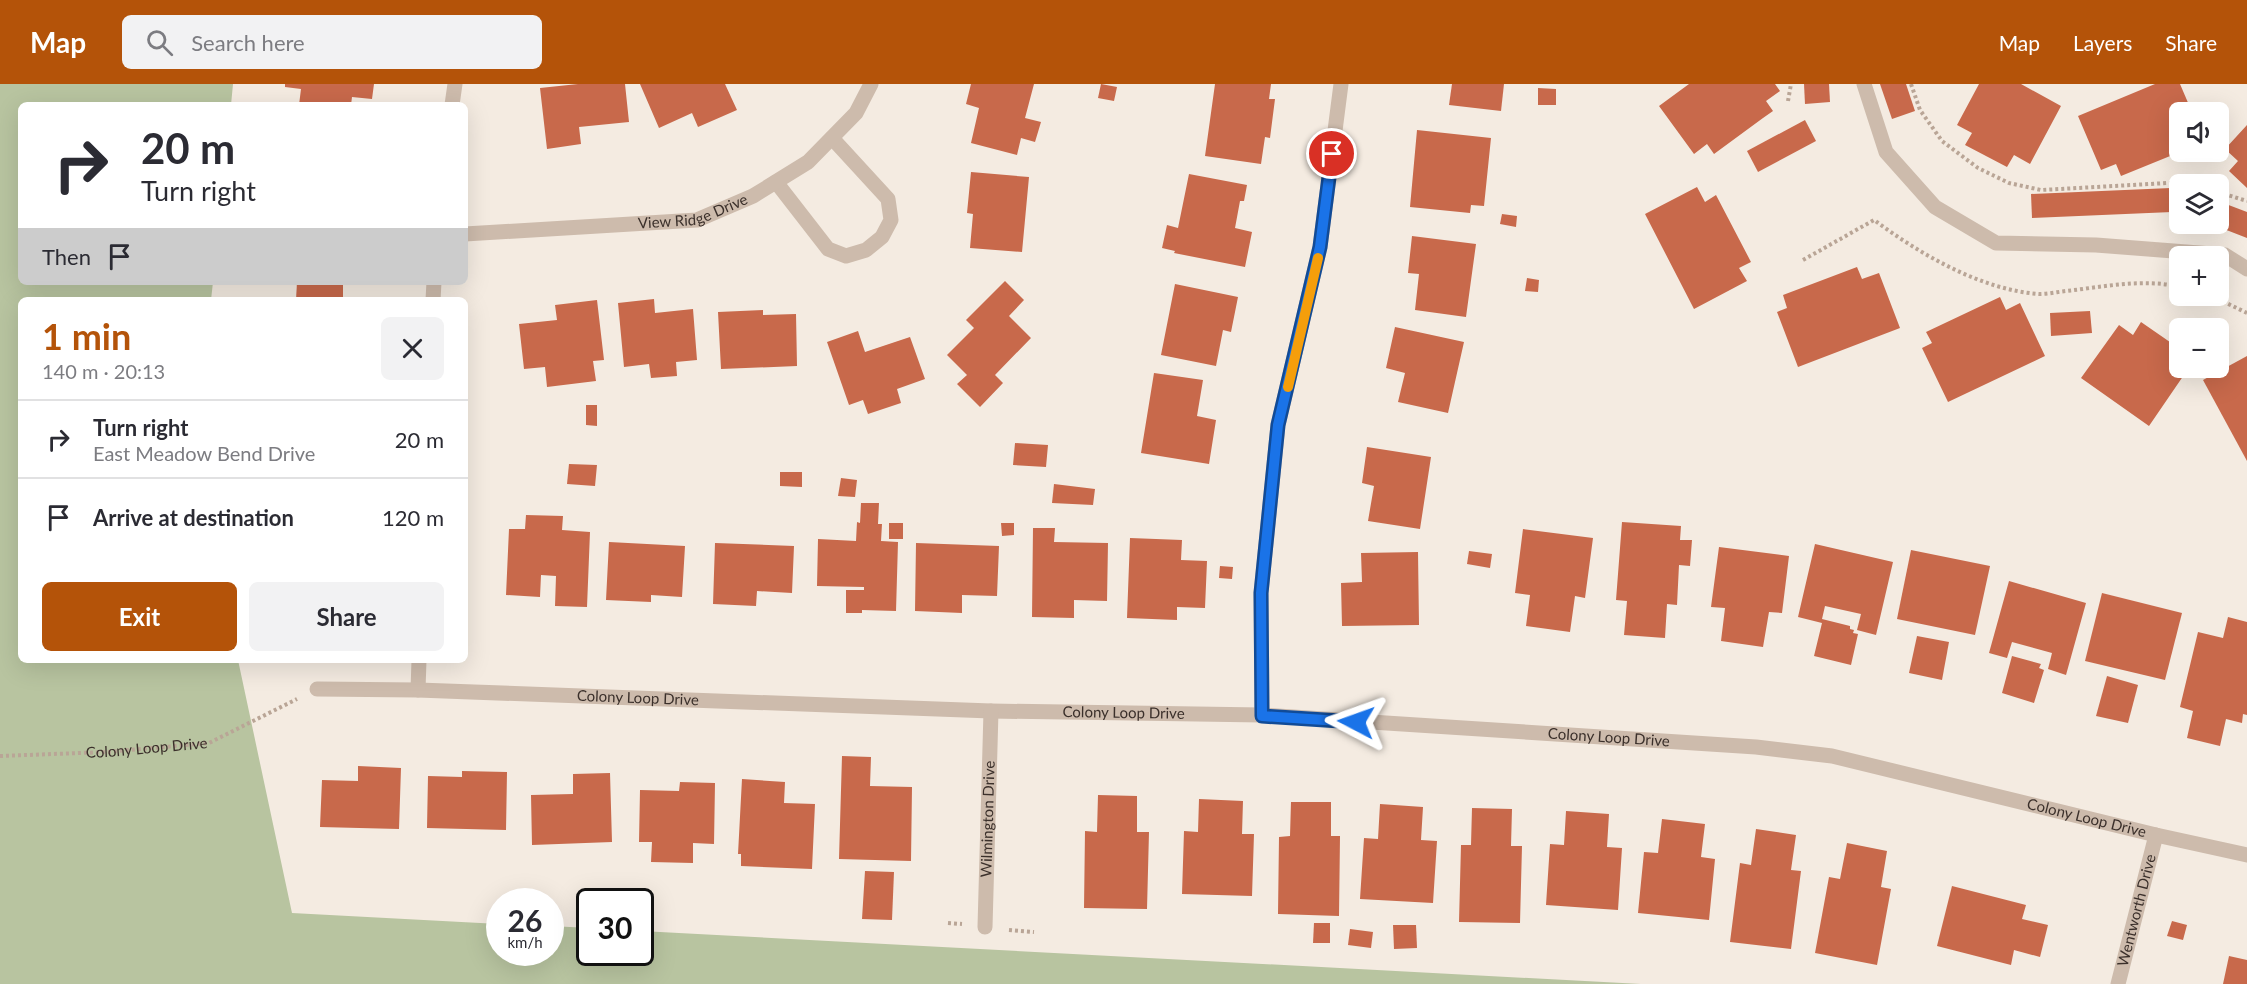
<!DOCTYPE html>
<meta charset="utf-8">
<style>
body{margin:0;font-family:Lato,sans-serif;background:#f2f2f3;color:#2b2b33;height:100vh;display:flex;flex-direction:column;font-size:22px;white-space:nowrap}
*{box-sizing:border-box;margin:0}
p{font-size:20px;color:#7c7c81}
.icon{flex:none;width:33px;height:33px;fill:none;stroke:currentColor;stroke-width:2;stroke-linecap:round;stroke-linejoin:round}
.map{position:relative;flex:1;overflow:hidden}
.drawer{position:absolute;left:18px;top:213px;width:450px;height:366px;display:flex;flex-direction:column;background:#fff;border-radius:9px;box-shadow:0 6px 24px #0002}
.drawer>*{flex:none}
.guide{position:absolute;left:18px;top:18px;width:450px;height:183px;border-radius:9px;box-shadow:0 6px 24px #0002;background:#fff;color:#2b2b33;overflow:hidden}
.fabs{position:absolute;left:2169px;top:18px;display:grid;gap:12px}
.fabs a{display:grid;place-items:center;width:60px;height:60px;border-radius:9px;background:#fff;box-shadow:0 6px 24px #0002;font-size:30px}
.speed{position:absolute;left:486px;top:804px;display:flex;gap:12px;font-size:30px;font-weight:700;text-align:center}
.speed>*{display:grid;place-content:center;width:78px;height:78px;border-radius:50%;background:#fff;box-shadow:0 6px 24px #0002;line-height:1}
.speed small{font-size:15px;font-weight:400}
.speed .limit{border:3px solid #111;border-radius:9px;background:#fff;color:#111}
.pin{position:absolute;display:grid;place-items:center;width:51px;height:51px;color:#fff;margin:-26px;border:3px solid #fff;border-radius:50%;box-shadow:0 2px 6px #0007}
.me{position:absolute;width:66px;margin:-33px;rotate:274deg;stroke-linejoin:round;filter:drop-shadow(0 0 4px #0008)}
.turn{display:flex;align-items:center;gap:21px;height:126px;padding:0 24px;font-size:27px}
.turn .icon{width:78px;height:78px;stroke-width:2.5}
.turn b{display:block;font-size:42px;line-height:51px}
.then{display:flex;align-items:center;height:57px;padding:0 24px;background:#0003;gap:12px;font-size:22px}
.round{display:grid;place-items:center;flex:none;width:63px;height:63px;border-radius:9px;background:#f2f2f3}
.overview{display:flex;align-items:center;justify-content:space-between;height:102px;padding:0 24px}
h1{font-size:36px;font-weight:700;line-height:45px;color:#b45309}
.action{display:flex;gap:12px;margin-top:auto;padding:12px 24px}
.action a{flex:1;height:69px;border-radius:9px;background:#b45309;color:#fff;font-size:24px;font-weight:700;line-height:69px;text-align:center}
.action a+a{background:#f2f2f3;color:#2b2b33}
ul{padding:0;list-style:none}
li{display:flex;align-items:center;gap:18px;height:78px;padding:0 24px;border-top:2px solid #e1e1e2}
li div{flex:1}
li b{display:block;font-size:22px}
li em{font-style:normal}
header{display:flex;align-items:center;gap:36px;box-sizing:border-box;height:84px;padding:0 30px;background:#b45309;color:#fff}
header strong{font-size:28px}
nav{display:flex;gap:33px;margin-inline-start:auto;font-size:21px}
.search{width:420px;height:54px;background:#f2f2f3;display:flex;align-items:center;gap:15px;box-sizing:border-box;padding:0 21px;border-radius:9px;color:#7c7c81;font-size:22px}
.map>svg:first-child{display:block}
.green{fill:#b8c4a0}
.building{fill:#c8694b}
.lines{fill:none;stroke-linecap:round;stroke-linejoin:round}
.path{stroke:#b9a596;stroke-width:4;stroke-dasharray:3 3;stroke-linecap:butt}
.lane{stroke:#cdbbac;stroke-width:15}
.street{stroke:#cdbbac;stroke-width:15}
.route-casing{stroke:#114b97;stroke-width:15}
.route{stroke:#1a73e8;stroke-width:10}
.slow{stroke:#f59e0b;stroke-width:10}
.labels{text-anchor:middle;stroke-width:6;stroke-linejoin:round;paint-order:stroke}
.street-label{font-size:15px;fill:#3b302b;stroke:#fbf5ee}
</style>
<header>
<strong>Map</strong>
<div class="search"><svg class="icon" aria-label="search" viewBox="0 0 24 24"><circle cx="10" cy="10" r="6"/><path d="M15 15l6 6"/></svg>Search here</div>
<nav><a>Map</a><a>Layers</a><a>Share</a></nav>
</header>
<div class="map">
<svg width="2247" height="900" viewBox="0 0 2247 900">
<rect width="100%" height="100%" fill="#f4ebe1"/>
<path class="green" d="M0,0H233L231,21H21V198H213L211,216H21V576H238L292,829L499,840L500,868H550L551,842L589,844L590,868H640L641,847L1641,900H0Z"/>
<g class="building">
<path d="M285,0H374L372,15L352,13L351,21H299L301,5L285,3Z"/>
<path d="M578,0H625L629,38L579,43L581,60L547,65L540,4Z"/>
<path d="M640,0H725L737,26L698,43L692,29L659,44Z"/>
<path d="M971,0H1034L1025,34L1041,38L1035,58L1021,54L1017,71L971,59L979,24L966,20Z"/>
<path d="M1101,0L1117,3L1114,17L1098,14Z"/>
<path d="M1215,0H1271L1269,15H1275L1270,54L1265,53L1261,80L1205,72Z"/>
<path d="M1452,0H1504L1501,27L1449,21Z"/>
<path d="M1689,0H1775L1780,7L1766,17L1773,27L1763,34L1714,70L1707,60L1694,70L1659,22Z"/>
<path d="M1804,0H1829L1830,18L1805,20Z"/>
<path d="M1880,0H1906L1915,27L1892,35Z"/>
<path d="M1979,0H2021L2061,22L2030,80L2014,71L2007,83L1965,61L1972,49L1957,41Z"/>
<path d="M2155,0H2180L2192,28H2180V68L2121,92L2116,80L2101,86L2078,32Z"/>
<path d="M1538,4L1556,5V21H1538Z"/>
<path d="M1805,36L1816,57L1758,88L1747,67Z"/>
<path d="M2247,41V104L2229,87L2238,77L2225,65Z"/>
<path d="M1417,46L1491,54L1484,122L1471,121L1470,129L1410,123Z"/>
<path d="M971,88L1029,93L1022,168L970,164L973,130L967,129Z"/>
<path d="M1189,90L1247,101L1244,117H1240L1235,144L1252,148L1245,183L1174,169L1175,167L1162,164L1167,141L1178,144Z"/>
<path d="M1697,103L1705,118L1716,111L1751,178L1739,184L1747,197L1694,225L1645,130Z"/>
<path d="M2171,104L2172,128L2032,134L2031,110Z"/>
<path d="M2218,117L2247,128V154L2211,140H2218Z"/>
<path d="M1502,130L1517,132L1516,143L1500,140Z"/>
<path d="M1412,152L1476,160L1466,233L1415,226L1419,190L1408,189Z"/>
<path d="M1857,183L1862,195L1879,189L1900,244L1798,283L1777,228L1787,224L1783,211Z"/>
<path d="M1527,194L1539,196L1538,208L1525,207Z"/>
<path d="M1005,197L1024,216L1009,232L1031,254L995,291L1003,299L980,323L957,300L967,291L947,271L974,244L966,236Z"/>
<path d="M297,198H343V216H296Z"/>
<path d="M1175,200L1238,213L1231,248L1223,246L1216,282L1161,271Z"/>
<path d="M2000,213L2006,226L2020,219L2045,272L1948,318L1922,264L1932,259L1926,248Z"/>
<path d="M654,215L655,229L693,225L697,276L676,278L677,292L651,294L649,280L624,283L618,219Z"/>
<path d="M597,216L604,276L593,277L596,297L547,303L545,283L524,285L519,240L557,236L555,221Z"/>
<path d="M763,226V231L796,230L797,282L721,285L718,228Z"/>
<path d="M2090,227L2092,249L2051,252L2050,229Z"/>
<path d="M2141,238L2180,265L2173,275L2180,279V284L2188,285L2149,342L2081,294L2119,241L2133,251Z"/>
<path d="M1395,243L1464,258L1448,329L1398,318L1405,289L1386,284Z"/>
<path d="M858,247L865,268L910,253L925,295L897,305L901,319L868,330L863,316L849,321L827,258Z"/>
<path d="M2247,272V377L2203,296Z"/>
<path d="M1154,289L1203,296L1197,332L1216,336L1209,380L1141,369Z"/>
<path d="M586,321H597V342L586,341Z"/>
<path d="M1015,359L1048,361L1046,383L1013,381Z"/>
<path d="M1367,363L1431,373L1420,445L1368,437L1374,402L1362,399Z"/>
<path d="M569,380L597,381L595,402L567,400Z"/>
<path d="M780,388H802V403L780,402Z"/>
<path d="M841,394L857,396L855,413L838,412Z"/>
<path d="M1054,400L1095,405L1093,421L1052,419Z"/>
<path d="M861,419H879L878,440H882L881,457L898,458L896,527L862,526V529H846V506H864V503L817,502L818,455L856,457L857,438L860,439Z"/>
<path d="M526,431L563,432L562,446L590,448L587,523L555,522L556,492L541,491L540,513L506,511L509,445H525Z"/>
<path d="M1622,438L1681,442L1680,456H1692L1690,482L1679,481L1677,521L1667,520L1665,554L1624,551L1627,517L1616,516Z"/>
<rect x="889" y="439" width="14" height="16"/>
<path d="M1001,439H1014V451L1002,452Z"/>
<path d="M1033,444H1055L1054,458L1108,459L1107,517L1074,516V534L1032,533Z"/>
<path d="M1523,445L1593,454L1585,514L1575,512L1570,548L1526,542L1530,511L1515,509Z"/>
<path d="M1130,454L1182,456L1181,476L1207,477L1205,524L1177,523V536L1127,534Z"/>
<path d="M609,458L685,462L682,513L651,511V518L606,516Z"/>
<path d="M715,459L794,462L792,509L757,507L756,522L713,520Z"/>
<path d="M916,459L999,462L997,512L962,511V529L915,527Z"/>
<path d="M1815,460L1893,478L1876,551L1857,546L1861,530L1825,522L1822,535L1850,542V545L1854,546L1853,549L1858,550L1851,581L1814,572L1822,539L1798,533Z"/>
<path d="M1719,463L1789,472L1782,529L1769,528L1763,563L1721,557L1725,524L1711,523Z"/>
<path d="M1911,466L1990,482L1975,551L1897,535Z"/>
<path d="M1469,467L1492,470L1490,484L1467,480Z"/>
<path d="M1418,468L1419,541L1342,542L1341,499L1362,498L1361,469Z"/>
<path d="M1220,482L1233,483L1232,495L1219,494Z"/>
<path d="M2009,497L2086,519L2066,591L2048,585L2052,569L2012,558L2007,574L1989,569Z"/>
<path d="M2102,509L2182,529L2165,596L2085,577Z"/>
<path d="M2228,533L2247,538V631L2243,630L2242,639L2226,635L2220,662L2187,654L2193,627L2180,623L2198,548L2223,554Z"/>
<path d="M1917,552L1949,558L1942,596L1909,589Z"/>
<path d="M2012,572L2041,580L2039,584L2044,586L2034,619L2002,609Z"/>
<path d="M2107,592L2138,601L2128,639L2096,632Z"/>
<path d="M842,672L871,673L870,702L912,703L911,777L839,775Z"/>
<path d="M358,682L401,684L399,745L320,743L322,696L358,697Z"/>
<path d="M462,687L507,688L506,746L427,744L428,692L462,693Z"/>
<path d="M610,689L612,758L532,761L531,711L573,710V690Z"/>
<path d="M742,695L785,698L784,719L815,720L812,785L741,782V770H738Z"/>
<path d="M680,698L715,699L714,760L693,759V779L651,778L652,758H639L640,706L679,707Z"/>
<path d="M1098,711L1137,712V748H1149L1147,825L1084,824L1085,747L1097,748Z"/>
<path d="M1199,715L1243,717L1242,750H1254L1252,812L1182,810L1184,747L1198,748Z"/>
<path d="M1291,718H1331V752H1340L1339,832L1278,830L1279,753L1290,752Z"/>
<path d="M1380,720L1423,723L1421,756L1437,757L1433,819L1360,815L1364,754L1378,755Z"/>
<path d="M1472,724L1512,725L1511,762H1522L1520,839L1459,838L1461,761H1471Z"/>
<path d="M1566,727L1609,730L1607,763L1622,764L1618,826L1546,821L1550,760L1564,761Z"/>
<path d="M1662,735L1705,740L1701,773L1715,775L1709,836L1638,829L1644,768L1658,769Z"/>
<path d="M1756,745L1796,751L1791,786L1801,787L1791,865L1730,858L1740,779L1751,781Z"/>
<path d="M1847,759L1887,767L1881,803L1891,805L1877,881L1815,869L1829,793L1840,795Z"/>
<path d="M865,787L894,788L892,836L862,835Z"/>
<path d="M1952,802L2026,821L2022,835L2048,841L2040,873L2014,866L2011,881L1937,862Z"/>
<path d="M2172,837L2187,841L2183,856L2167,852Z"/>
<path d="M1314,839H1330V859H1313Z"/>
<path d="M1393,841H1416L1417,864L1394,865Z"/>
<path d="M1350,845L1373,848L1371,864L1348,861Z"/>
<path d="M2229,872L2247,876V900H2223Z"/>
</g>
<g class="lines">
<g class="path">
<path d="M1911,0L1920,26L1942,57L1978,84L2009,99L2041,106L2168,99L2183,100"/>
<path d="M1788,17L1791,0"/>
<path d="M2218,108L2247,117"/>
<path d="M1803,176L1874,136C1920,170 1981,206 2039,210C2048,210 2057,208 2066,207C2103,203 2143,194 2180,203"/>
<path d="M2212,212L2247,229"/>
<path id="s1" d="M0,672L107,668L209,659L297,615"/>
<path d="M948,839L962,840"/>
<path d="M1009,846L1034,848"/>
</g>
<g class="lane">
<path d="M1864,0L1886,68L1935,123L1996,159L2096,161L2225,171L2247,185"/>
<path d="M776,98L828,165L846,172L866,166L882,153L891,136L888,115L832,54"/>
</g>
<g class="street">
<path d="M452,21L455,0"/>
<path id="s2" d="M465,150L697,136L753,112L808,78L856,29L871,0"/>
<path d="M433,216L434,198"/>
<path id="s3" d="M317,605L418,606L991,627L1262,631L1756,663L1832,672L2156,751L2247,771"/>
<path d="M418,606L419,576"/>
<path d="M1262,631L1261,509L1278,341L1320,163L1341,0"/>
<path id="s4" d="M985,843L991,627"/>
<path id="s5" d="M2118,900L2156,751"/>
</g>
</g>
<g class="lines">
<g class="route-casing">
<path id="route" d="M1332,70L1320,163L1278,341L1261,509L1262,632L1356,638"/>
</g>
<use href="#route" class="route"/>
<path class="slow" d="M1288,303L1318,174"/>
</g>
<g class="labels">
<g class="street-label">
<text dy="5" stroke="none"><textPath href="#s2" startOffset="230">View Ridge Drive</textPath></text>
<text dy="5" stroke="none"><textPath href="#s3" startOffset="321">Colony Loop Drive</textPath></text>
<text dy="5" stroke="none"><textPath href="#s3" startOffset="807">Colony Loop Drive</textPath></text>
<text dy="5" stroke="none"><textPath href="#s3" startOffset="1293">Colony Loop Drive</textPath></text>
<text dy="5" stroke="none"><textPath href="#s1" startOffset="147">Colony Loop Drive</textPath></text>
<text dy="5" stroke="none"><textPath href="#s3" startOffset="1779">Colony Loop Drive</textPath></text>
<text dy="5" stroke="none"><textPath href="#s4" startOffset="108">Wilmington Drive</textPath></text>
<text dy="5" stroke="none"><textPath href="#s5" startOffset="76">Wentworth Drive</textPath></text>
</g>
</g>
</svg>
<div class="fabs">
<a><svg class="icon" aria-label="sound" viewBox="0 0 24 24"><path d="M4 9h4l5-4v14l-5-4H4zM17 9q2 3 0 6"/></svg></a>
<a><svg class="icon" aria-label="layers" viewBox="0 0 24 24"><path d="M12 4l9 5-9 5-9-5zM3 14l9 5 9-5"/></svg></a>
<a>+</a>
<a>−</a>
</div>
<div class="speed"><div>26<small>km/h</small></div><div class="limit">30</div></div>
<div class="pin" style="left:1332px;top:70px;background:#d93025"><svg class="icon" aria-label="arrive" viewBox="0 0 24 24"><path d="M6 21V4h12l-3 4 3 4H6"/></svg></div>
<svg class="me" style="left:1356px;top:638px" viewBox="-20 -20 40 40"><path d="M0-17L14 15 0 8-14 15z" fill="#1a73e8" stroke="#fff" stroke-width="4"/></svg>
<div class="guide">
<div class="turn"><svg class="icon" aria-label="right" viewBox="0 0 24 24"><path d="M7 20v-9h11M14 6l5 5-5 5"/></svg><div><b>20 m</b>Turn right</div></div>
<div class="then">Then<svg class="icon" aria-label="arrive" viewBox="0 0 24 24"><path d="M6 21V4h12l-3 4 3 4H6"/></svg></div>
</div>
<section class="drawer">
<div class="overview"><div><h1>1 min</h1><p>140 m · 20:13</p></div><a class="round"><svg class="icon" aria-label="close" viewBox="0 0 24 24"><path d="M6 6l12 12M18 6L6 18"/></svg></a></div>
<ul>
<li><svg class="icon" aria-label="right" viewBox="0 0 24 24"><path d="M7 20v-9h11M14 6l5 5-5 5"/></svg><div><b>Turn right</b><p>East Meadow Bend Drive</p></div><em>20 m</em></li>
<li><svg class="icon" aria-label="arrive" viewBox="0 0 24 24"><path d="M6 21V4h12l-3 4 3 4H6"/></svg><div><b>Arrive at destination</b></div><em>120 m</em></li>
</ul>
<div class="action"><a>Exit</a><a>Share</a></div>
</section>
</div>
